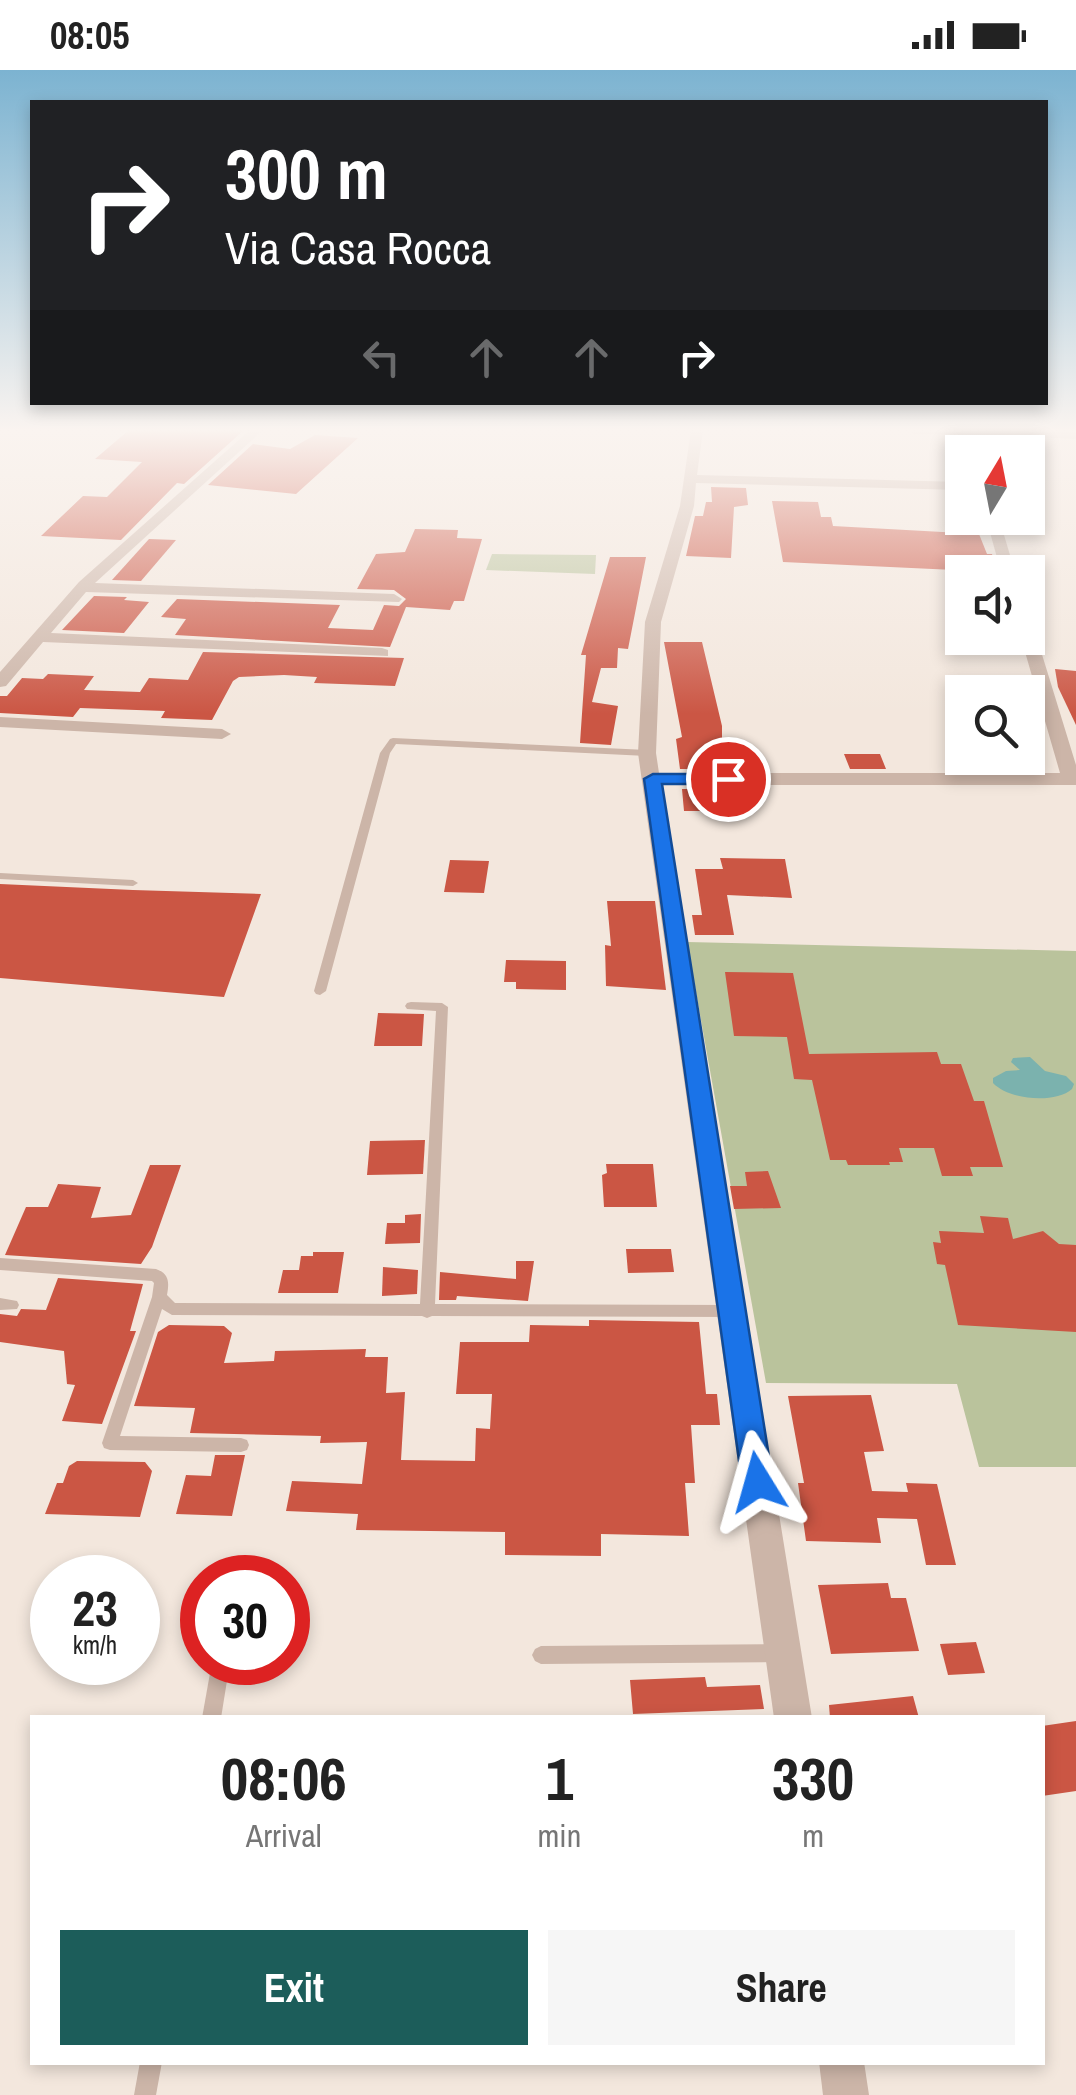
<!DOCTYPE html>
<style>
body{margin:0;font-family:"Archivo Narrow",sans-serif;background:#f6f6f6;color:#222;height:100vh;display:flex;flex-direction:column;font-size:38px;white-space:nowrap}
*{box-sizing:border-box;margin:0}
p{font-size:32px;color:#767676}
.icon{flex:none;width:55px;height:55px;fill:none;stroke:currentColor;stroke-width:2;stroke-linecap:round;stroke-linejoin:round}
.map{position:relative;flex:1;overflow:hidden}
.drawer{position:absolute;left:30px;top:1645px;width:1015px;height:350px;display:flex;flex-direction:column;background:#fff;border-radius:0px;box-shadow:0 5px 15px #0003}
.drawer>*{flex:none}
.top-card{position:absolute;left:30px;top:30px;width:1018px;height:305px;border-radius:0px;box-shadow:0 5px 15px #0003;background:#202124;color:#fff;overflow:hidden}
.needle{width:65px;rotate:10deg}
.tools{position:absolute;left:945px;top:365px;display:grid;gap:20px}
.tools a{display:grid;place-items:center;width:100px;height:100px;border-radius:0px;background:#fff;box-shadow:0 5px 15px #0003;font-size:50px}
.speed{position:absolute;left:30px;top:1485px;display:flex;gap:20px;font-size:50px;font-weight:700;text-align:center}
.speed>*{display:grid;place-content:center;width:130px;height:130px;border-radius:50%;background:#fff;box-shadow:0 5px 15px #0003;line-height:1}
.speed small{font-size:25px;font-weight:400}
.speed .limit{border:15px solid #d22;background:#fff;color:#111}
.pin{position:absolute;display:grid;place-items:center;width:85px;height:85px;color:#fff;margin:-42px;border:5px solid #fff;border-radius:50%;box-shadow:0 2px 10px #0007}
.me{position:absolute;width:110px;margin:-55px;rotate:352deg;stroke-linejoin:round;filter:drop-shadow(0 0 8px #0008)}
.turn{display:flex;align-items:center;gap:35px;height:210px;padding:0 30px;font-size:45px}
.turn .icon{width:130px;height:130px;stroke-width:2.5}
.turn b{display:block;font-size:70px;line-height:85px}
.lanes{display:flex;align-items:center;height:95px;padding:0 30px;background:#0003;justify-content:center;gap:50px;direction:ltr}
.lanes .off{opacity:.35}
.eta{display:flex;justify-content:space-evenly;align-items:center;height:170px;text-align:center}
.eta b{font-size:60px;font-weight:700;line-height:70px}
.primary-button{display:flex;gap:20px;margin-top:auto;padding:20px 30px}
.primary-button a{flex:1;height:115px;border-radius:0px;background:#1c5d5a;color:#fff;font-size:40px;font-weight:700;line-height:115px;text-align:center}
.primary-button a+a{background:#f6f6f6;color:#222}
.status{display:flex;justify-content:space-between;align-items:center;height:70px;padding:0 50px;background:#fff;direction:ltr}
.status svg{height:28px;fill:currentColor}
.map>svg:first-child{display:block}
.green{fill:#bac39c}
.water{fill:#7bb2ae}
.building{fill:#cb5644}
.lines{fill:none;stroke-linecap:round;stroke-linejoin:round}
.service{fill:#ccb5a8;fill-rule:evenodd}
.minor{fill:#ccb5a8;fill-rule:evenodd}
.route{fill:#1a73e8;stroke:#114b97;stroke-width:2.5}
</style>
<div class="status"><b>08:05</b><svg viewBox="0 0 49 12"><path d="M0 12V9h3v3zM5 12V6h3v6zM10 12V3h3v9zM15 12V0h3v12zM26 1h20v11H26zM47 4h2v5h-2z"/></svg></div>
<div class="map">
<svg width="1076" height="2025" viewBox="0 0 1076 2025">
<rect width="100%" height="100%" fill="#f3e7dd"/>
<g class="green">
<path d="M492,484L596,485L595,504L486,500Z"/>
<path d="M687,872L1076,881V1397H979L957,1314L766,1313Z"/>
</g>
<path class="water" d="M1030,987L1045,1001L1066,1006L1074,1014L1072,1019C1055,1034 1009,1030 993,1013V1008L1006,1001L1020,1000L1011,992L1013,988Z"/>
<g class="building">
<path d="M129,360H244L184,414L177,413L121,470L41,466L83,426L107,427L142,392L95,389Z"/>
<path d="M315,365L358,368L296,424L208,415L253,374L290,379Z"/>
<path d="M711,417L746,418L748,435L734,437L731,488L686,486L695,446H703L706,432H712Z"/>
<path d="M772,431L818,432L821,447H831L833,456L979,464L987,484H992L997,502L783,492Z"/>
<path d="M415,459L458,460L457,468L482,469L464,531H454L450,540L406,537L390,577L175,565L186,549L161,547L177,529L340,535L328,558L373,560L384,535L399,536L406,529L394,520L357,519L376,484L405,482Z"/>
<path d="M149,469L176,470L141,511L112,510Z"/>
<path d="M610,487H646L628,579L618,578L617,598H601L592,632L618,636L611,675L580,673L586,585H581Z"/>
<path d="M94,526L127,527L124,530L149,532L124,563L62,560Z"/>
<path d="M664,572H702L722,656V687H709L710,699H680L676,669L682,667Z"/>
<path d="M203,582L404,588L395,616L314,613L317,607L284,605L239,607L233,611L212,650L161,648L165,641L80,638L73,647L0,643V626H7L22,608L43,609L48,604L94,606L84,620L140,622L149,608L188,610Z"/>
<path d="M1055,599L1076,601V655L1058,617Z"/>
<path d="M844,684H880L886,699H850Z"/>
<path d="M682,719H712L719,741H684Z"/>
<path d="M720,788L785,789L792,828L727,825L734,865H695L692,845H702L695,799H723Z"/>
<path d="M450,790L489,791L484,823L444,822Z"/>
<path d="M0,814L133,820L261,824L224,927L0,908Z"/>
<path d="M607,831H655L666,920L606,916L605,875L611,876Z"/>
<path d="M506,890L566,891V920L516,919V912H504Z"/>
<path d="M725,902L793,903L809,984L937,982L941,994H961L974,1031H984L1003,1097H970L973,1106H942L934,1078H899L903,1092H889L890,1095H848L846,1090H830L812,1010L794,1009L787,967L734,966Z"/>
<path d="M378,943L424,944L422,976H374Z"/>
<path d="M425,1070L423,1104L367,1105L370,1071Z"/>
<path d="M606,1094H653L657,1137H604L602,1105L607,1103Z"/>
<path d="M150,1095H181L152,1177L141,1194L5,1185L26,1137H48L58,1114L101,1117L91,1148L131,1145Z"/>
<path d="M768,1101L781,1138L734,1139L730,1116H747L745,1102Z"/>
<path d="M421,1144L420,1173L385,1174L387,1153H405V1145Z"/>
<path d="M980,1146L1008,1148L1013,1169L1043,1161L1059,1174L1076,1175V1262L958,1255L945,1195L937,1194L933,1172L941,1173L939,1161L984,1163Z"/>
<path d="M626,1179H671L674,1202L628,1203Z"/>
<path d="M313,1182H344L338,1223H278L283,1200H299L301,1186H313Z"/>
<path d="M516,1191H534L528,1231L457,1226L456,1230H439L440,1202L516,1209Z"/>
<path d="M383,1197L418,1200L417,1224L382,1226Z"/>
<path d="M58,1208L143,1214L130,1261H136L102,1354L62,1351L75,1315L67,1314L64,1281L0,1272V1244L17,1246L21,1239L46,1240Z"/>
<path d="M589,1250L699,1252L706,1324H717L720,1355H691L695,1413H685L689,1466L601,1464V1486L505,1485V1462L356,1460L358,1444L286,1441L292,1411L362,1414L367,1372L320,1373L321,1366L190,1363L195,1338L134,1336L158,1262L169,1255L224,1256L232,1263L224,1293L274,1291L275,1281L366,1279L365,1287H388L386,1323L405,1322L401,1390L475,1391L476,1358L490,1359L492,1324H456L460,1272H529L530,1255L589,1256Z"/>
<path d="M871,1325L884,1381L864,1382L872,1421L908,1422L906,1413L937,1414L956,1495H926L917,1449L877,1448L881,1473L806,1471L798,1413H804L788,1326Z"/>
<path d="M215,1385H245L232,1446L176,1444L186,1405L211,1406Z"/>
<path d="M77,1391L145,1392L152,1401L140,1447L45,1444L57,1413H63L69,1396Z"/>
<path d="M888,1513L891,1528H906L919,1581L831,1584L818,1515Z"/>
<path d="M976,1572L985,1603L948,1605L940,1574Z"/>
<path d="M705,1607L707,1617L760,1615L764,1639L633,1644L630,1610Z"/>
<path d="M913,1626L919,1648H830L829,1635Z"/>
<path d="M1076,1651V1721L1042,1726V1656Z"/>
</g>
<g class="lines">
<g class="service">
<path d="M968,360L970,362L967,364H914L911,362Z"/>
<path d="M393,668L647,680L652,683L647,686L396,674L390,683L326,921L320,925L316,924L314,921L380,683L390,669Z"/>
<path d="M0,803L133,810L138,813L133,816L0,809Z"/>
<path d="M411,932L442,933L448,937L435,1234L732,1235L737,1237L739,1241L737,1245L732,1247L432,1246L427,1248L422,1246L172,1245L162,1239L120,1366L241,1368L247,1370L249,1375L247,1380L241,1382L110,1380L104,1378L102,1373L152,1227L154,1213L152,1211L0,1200V1188L156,1199C170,1204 169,1213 167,1225L175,1233L420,1234L436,941L407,939L405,936L407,933Z"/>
<path d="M0,1228L17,1231L19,1235L17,1239L0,1240Z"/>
<path d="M781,1574L787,1577L790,1583L787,1589L781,1592L541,1594L535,1591L532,1585L535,1579L541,1576Z"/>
<path d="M212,1592H230L221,1648H202Z"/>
<path d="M140,1992H162L156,2025H134Z"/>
</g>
<g class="minor">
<path d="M250,360H263L95,513L394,524L402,529L399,532L86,522L51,563L382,578L388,580V586L43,572L6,616L0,617V602L79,512Z"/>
<path d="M691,360H703L697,405L962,412V420L696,413L694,436L661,552L656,683L659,703H1060L1021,568H1028V560L1036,565L1076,695V715H661L812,1648H774L638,683L645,552L680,436Z"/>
<path d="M960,360L1076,361V369L966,364Z"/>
<path d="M986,448H999L1015,502H1001Z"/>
<path d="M0,647L222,659L231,664L222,669L0,657Z"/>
<path d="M819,1992H864L869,2025H823Z"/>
</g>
</g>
<linearGradient id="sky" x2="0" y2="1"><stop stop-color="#7cb3d1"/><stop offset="0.56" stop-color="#faf4f0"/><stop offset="1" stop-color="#faf4f0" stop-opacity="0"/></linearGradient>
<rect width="1076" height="644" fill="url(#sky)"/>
<path class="route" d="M653,704H728L737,709L728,714H662L773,1412L768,1422L758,1426L747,1422L742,1412L644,709Z"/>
</svg>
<div class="tools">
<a><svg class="needle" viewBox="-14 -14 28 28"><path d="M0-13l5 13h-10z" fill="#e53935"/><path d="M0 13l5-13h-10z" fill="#767676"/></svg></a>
<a><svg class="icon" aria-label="sound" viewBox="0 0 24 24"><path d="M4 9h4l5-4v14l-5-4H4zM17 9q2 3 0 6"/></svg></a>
<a><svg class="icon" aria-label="search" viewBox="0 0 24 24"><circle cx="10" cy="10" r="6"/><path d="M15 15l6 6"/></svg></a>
</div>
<div class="speed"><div>23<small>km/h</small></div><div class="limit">30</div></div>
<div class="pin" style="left:728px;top:709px;background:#d93025"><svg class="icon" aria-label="arrive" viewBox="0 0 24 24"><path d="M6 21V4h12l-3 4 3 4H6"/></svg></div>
<svg class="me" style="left:758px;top:1412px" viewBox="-20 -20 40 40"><path d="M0-17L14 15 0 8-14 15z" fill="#1a73e8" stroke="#fff" stroke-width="4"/></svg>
<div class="top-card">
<div class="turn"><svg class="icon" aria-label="right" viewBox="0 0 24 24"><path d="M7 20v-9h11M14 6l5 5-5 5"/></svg><div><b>300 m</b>Via Casa Rocca</div></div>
<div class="lanes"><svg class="icon off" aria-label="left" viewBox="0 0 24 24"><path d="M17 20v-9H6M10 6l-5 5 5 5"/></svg><svg class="icon off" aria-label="ahead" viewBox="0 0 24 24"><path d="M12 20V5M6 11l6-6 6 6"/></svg><svg class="icon off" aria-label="ahead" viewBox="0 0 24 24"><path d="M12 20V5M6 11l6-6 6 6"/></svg><svg class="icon" aria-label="right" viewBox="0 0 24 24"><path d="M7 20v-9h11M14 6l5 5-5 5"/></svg></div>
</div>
<section class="drawer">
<div class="eta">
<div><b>08:06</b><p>Arrival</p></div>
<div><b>1</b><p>min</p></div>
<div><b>330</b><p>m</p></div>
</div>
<div class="primary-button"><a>Exit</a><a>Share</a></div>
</section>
</div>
